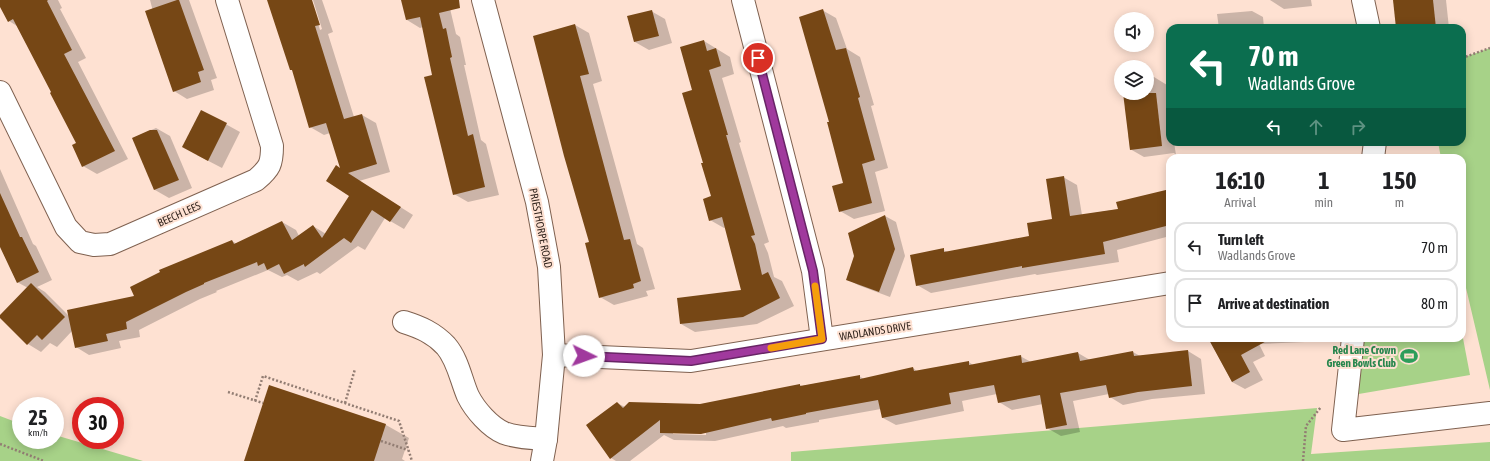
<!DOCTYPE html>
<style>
body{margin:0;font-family:"Asap Condensed",sans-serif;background:#f2f2f2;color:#202124;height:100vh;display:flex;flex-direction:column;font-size:15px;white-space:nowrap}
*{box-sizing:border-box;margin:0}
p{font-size:13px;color:#757577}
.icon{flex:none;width:22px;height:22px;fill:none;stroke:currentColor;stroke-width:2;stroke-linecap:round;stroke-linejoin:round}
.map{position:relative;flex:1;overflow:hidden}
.side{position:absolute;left:1166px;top:154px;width:300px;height:188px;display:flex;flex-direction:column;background:#fff;border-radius:12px;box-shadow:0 2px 10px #0003}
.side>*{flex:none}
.banner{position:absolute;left:1166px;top:24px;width:300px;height:122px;border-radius:12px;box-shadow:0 2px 10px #0003;background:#0b6e4f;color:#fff;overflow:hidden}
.buttons{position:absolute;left:1114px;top:12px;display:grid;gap:8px}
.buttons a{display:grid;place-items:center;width:40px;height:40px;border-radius:50%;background:#fff;box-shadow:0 2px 10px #0003;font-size:20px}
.speed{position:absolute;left:12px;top:397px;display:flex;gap:8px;font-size:20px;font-weight:700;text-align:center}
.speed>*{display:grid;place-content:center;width:52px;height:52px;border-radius:50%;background:#fff;box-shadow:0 2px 10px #0003;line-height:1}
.speed small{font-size:10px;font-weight:400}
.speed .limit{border:6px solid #d22;background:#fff;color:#111}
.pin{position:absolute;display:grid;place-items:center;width:34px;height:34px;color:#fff;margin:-17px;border:2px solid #fff;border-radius:50%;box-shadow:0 1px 4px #0007}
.me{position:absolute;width:44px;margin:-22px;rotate:93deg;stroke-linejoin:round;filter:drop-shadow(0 0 3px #0008)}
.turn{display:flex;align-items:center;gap:14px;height:84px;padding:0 16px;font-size:18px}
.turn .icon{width:52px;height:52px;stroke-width:2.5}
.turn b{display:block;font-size:28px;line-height:34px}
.lanes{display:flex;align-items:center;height:38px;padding:0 16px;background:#0003;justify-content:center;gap:20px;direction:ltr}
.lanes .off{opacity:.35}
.eta{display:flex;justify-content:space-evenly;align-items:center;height:68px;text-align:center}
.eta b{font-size:24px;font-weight:700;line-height:28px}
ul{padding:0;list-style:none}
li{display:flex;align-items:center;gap:12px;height:50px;margin:0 8px 6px;padding:0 8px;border:2px solid #e0e0e0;border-radius:12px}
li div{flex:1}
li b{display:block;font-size:15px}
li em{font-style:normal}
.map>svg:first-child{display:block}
.green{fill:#a7d288}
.shadow{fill:#0003;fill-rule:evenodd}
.building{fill:#764715}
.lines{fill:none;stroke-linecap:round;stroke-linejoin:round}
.minor-casing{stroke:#7f6150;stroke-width:24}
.path{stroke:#927d73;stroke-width:2.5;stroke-dasharray:2 2;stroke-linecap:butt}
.minor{stroke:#fff;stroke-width:22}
.route-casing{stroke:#682566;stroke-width:10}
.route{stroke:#a0399d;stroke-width:7}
.slow{stroke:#f59e0b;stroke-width:7}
.labels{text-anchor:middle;stroke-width:4;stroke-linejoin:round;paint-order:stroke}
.street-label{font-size:11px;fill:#33261f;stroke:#fee1d2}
.leisure-label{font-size:11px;font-weight:bold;fill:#27864d;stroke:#fee1d2;text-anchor:end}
</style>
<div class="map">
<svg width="1490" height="461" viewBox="0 0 1490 461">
<rect width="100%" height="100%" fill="#fee1d2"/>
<g class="green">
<path d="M1490,48V390L1462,271V158H1441L1438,142H1462V58Z"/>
<path d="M1462,333L1470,375L1347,396L1354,338H1462Z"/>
<path d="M1317,408L1311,454L1490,442V461H791V452Z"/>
<path d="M0,416L21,424V440H55V435L143,461H0Z"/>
</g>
<g class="shadow">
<path d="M0,0H58L62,8L60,9L86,58L78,62L128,159L97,174L83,166L77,143L53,93L17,26L9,21L0,5Z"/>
<path d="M150,0H189L217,78L211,80L214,90L187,99L174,91Z"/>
<path d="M273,0H311L320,30L322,29L313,0H322L333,32L328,34L354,117L362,115L376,123L390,172L359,181L413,215L404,229L385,218L365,250L358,246L320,274L317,272L298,281L287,275L282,277L268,270L216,291L217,292L200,299L139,330L140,337L119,341L121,348L89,355L76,347L72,331L57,347L50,343L41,352L28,344L0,317L28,288L17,282L0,245V169L33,244L36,246L52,280L37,287L45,292L69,316L135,297L232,241L237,244L282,222L296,230L299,236L313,226L326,234L350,196L330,133L324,135L310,127L293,71L291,69Z"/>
<path d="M402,0H448L456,34L460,37L466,65H464L481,140L486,144L499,195L468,202L454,194L433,76L423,27L420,28L407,20Z"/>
<path d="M1270,0H1311L1312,6L1284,9Z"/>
<path d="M1394,0H1446L1449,28H1397Z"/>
<path d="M822,10L836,18L847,49L860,57L874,105L871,106L888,168L875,172L885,211L854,219L840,211L844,184L830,122Z"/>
<path d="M651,11L665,19L672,43L649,50L635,42Z"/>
<path d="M1252,11L1263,17L1264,28H1219L1217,14Z"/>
<path d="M575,25L589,33L602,81L593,84L637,244L643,248L655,289L646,291L648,296L614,305L600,297L590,243Z"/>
<path d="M704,41L730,57L734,74L722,78L741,142L739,143L769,242L764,244L768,253L774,277L782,281L794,306L757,324L695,332L681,324L742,291L726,227L724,228L710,220L712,197L704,163L693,90Z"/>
<path d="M1154,77L1167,85L1170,107V142H1174L1176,155L1174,153L1144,157L1130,149L1124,93H1147V78Z"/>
<path d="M202,111L240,132L222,168L197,155Z"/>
<path d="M156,128L170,136L192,188L169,198L155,190L133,138Z"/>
<path d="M1427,154L1434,158H1392V157Z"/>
<path d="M1063,177L1077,185L1082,215L1119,209L1170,190V236L1117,250L1119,262L1037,275L1035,274L931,293L917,285L943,250L948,252L1030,237L1053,220Z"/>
<path d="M885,216L896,222L905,256L890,297L858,285L847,279Z"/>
<path d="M1206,338H1305V342L1259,344L1265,356L1253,362L1263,380L1245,389L1232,382L1210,341Z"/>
<path d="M1188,351L1201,359L1205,394L1152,399L1123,405L1110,397L1109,394L1073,401L1080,432L1061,436L1047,428L1043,404L1012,410L999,402L997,394L962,401L964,411L896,425L883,418L881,409L819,420V422L786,428L783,426L715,441L674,440L664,435L630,461H616L611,458L617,403L625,407L700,405L800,385L802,386L859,376L864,379L913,368L918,372L969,362L973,365L1020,356L1031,362L1078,353L1090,360L1133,352L1140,356ZM673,432L706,433V435L673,434Z"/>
<path d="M270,387L386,425L409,438L402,459L405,461H245Z"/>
</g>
<g class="building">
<path d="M0,0H48L47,1L72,50L64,54L115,151L82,167L72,145L76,143L50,93L51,92L13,19L8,22L0,7Z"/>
<path d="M177,0H179L204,70L198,72L201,82L173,92L145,11Z"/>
<path d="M267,0H312L320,25L315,26L344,119L362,114L377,164L348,173L401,207L390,222L372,210L351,243L344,238L305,267L304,265V264L284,274L279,264L267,270L264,263L258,266L257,262L204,283V284L186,292L126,322L127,329L106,334L108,341L75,348L67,310L134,296L130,287L160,272L159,270L232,240L234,244L282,221L292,240L313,225L322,238L349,196L326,181L336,165L340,168L326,123L309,128L292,70H290Z"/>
<path d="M401,0H459L460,8L439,13L443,29L446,28L452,57L450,58L468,136L473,134L485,187L453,195L424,77L432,75L420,17L406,20Z"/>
<path d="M1393,0H1433L1436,28H1396Z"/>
<path d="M823,9L836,50L846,48L860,97L858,98L875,160L862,164L872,203L839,212L832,186L843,183L827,122H829L799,17Z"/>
<path d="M652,10L659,36L634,42L627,16Z"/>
<path d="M575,24L589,74L580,76L624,240L630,239L641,281L633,284L634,288L599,298L585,243L589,242L564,156L533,36Z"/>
<path d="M704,40L707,51L716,48L721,66L709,70L728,135H726L755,235L751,236L755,244L762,275L768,272L780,298L743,317L680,324L677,298L741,290L722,217L709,221L703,199L711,196L701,163H703L682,93L692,90L680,47Z"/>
<path d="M1123,93H1156L1162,146L1130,150Z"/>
<path d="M201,110L227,123L208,161L182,147Z"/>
<path d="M150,130H157L179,180L154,190L132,138Z"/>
<path d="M1064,176L1070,216L1118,209L1116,202L1170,189V225L1103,242L1105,254L1022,268V266L916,286L910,255L944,248V252L1029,236L1027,223L1052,219L1046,179Z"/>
<path d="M0,193L20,237H22L39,272L17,283L0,247Z"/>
<path d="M885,215L895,249L879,292L846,280L854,256L848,233Z"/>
<path d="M31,283L65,317L42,340L37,335L27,345L0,318V315Z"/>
<path d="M1208,338H1272L1241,355L1250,372L1232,382Z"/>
<path d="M1188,350L1192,386L1138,392L1109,398L1106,385L1060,393L1067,425L1046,429L1040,395L998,403L994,385L949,393L951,404L882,418L878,400L806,413V414L772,421L771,418L701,434L660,433V420L610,459L586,425L617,402L623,408L629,402L700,404L800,384V386L860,375V379L913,367L914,371L969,361V365L1021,355L1022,363L1078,352L1080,361L1133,351L1134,356Z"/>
<path d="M269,385L386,424L374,461H244Z"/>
</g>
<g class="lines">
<g class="minor-casing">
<g id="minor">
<path d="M483,0L537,202L549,267L554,355L546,439L542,461"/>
<path d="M743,0L813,271L822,339"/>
<path d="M1363,0L1369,28"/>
<path d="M0,92L66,227L80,242L94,245L110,244L256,180C270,168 272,164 272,146L227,0"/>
<path d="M1373,158L1375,142"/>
<path d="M404,322C420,327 434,333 446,346C458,360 461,380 468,396C475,410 490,427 504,433C518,438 532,438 546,439"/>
<path d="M1353,338L1343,430L1490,413"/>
<path d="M554,355L691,361L1170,283"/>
</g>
</g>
<g class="path">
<path d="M1462,58L1490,48"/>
<path d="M228,392L263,403"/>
<path d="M255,401L263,376L399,421L412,461"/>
<path d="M345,403L355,369"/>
<path d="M381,441L408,450"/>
<path d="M0,444L44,461"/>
<path d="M1303,461L1306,426L1321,407"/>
</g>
<use href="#minor" class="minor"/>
</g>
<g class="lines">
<g class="route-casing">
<path id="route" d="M584,356L691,361L822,339L813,271L758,58"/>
</g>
<use href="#route" class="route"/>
<path class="slow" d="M771,348L822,339L815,286"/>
</g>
<defs>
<g id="stadium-bare" transform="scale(1.38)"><path d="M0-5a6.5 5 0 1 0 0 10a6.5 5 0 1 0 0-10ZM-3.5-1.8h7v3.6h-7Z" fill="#2e9e5b" stroke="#fee1d2" stroke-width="2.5" paint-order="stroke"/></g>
</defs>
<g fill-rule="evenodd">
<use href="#stadium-bare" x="1409" y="356"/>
</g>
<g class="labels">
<g class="street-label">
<text transform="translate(179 214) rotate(-24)" y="4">BEECH LEES</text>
<text transform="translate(541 228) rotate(79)" y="4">PRIESTHORPE ROAD</text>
<text transform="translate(875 331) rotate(-9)" y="4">WADLANDS DRIVE</text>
</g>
<g class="leisure-label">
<text x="1396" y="354">Red Lane Crown<tspan x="1396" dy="13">Green Bowls Club</tspan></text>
</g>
</g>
</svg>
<div class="buttons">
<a><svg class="icon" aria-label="sound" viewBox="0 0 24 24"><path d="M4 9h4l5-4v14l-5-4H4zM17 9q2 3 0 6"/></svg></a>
<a><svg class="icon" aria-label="layers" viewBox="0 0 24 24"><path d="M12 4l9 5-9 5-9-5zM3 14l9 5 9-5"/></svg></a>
</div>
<div class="speed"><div>25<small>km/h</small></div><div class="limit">30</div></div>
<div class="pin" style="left:758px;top:58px;background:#d93025"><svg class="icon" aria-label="arrive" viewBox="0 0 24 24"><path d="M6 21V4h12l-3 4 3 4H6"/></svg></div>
<svg class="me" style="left:584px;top:356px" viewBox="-20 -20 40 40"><circle r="19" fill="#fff"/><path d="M0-13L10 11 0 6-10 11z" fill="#a0399d"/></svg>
<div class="banner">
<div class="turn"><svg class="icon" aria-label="left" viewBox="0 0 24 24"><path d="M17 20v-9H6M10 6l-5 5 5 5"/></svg><div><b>70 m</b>Wadlands Grove</div></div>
<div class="lanes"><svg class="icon" aria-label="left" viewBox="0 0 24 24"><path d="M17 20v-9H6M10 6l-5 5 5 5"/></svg><svg class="icon off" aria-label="ahead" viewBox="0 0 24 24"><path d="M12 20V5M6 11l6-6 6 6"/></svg><svg class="icon off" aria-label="right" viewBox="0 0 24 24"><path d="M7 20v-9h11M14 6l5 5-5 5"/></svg></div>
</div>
<section class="side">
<div class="eta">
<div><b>16:10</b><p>Arrival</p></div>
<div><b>1</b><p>min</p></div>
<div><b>150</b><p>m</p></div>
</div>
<ul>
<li><svg class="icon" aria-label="left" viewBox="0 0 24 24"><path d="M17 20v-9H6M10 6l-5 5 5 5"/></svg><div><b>Turn left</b><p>Wadlands Grove</p></div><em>70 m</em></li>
<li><svg class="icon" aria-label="arrive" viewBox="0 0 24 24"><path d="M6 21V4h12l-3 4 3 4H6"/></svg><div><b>Arrive at destination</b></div><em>80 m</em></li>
</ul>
</section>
</div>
